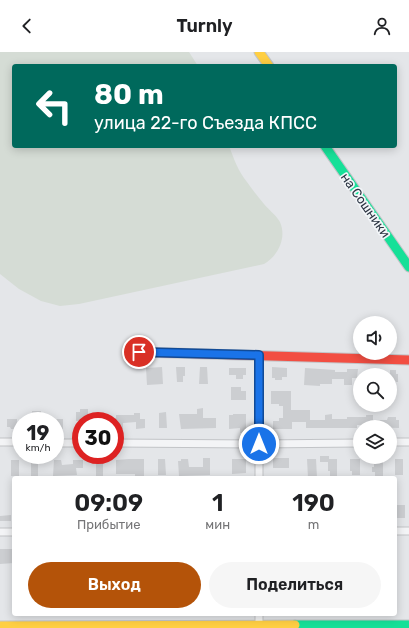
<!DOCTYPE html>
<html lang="ru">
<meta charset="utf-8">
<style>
body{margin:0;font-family:Rubik,sans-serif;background:#f6f6f6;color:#202124;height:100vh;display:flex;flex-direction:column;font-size:15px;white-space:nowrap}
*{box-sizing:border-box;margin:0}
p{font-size:13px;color:#757577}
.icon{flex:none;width:22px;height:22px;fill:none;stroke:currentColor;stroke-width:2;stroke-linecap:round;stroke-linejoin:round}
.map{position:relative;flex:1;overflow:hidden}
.sheet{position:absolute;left:12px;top:424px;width:385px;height:140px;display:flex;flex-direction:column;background:#fff;border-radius:4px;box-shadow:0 2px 10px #0003}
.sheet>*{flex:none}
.top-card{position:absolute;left:12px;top:12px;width:385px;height:84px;border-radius:4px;box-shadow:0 2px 10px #0003;background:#00695c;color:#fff;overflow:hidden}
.fabs{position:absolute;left:353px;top:264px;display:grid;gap:8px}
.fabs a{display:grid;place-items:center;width:44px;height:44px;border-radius:50%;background:#fff;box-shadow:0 2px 10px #0003;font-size:20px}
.speed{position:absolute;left:12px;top:360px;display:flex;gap:8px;font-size:20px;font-weight:700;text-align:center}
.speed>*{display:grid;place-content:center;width:52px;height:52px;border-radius:50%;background:#fff;box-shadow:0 2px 10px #0003;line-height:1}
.speed small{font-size:10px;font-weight:400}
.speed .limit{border:6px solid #d22;background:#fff;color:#111}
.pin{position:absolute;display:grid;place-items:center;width:34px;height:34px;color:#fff;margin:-17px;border:2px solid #fff;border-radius:50%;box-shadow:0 1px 4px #0007}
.me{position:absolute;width:44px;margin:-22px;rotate:0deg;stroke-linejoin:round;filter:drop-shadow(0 0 3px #0008)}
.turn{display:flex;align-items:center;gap:14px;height:84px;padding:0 16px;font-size:18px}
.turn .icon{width:52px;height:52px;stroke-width:2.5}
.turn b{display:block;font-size:28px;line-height:34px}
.eta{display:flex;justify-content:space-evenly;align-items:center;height:68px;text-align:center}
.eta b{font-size:24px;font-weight:600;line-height:28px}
.primary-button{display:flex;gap:8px;margin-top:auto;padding:8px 16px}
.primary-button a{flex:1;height:46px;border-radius:24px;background:#b45309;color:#fff;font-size:16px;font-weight:600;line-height:46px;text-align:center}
.primary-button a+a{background:#f6f6f6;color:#202124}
header{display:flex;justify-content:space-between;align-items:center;height:52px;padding:0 16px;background:#fff;font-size:18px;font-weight:600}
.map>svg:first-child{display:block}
.green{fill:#d5dcd5}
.building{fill:#ccced1}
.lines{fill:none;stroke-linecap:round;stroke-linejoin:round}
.street-casing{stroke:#c2c4c7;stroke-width:9}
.fast-casing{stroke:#c2c4c7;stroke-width:11}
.slow-casing{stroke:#c2c4c7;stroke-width:11}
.jam-casing{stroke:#c2c4c7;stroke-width:11}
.street{stroke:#f3f4f6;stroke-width:7}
.fast{stroke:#16e098;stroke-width:9}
.slow{stroke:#ffcf43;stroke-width:9}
.jam{stroke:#f24e42;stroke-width:9}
.route-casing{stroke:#114b97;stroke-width:10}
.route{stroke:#1a73e8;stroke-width:7}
.labels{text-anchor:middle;stroke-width:3.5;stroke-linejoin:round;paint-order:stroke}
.street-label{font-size:13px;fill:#2b3442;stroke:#f2f5f8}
</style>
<header><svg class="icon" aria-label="back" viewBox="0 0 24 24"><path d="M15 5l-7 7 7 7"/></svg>Turnly<svg class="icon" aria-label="person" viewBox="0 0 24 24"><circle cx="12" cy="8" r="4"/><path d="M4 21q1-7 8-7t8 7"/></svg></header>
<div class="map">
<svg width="409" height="576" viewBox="0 0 409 576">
<rect width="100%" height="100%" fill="#e4e6e9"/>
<path class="green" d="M0,0H189L198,14H14V94H229C234,107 238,119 247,130C252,137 258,145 264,152C269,158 276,163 280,170C287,186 278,204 264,212L79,252L60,254L41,249L19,237L0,222Z"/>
<g class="building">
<path d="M162,315L163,332L147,333L146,316Z"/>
<path d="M176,315H185V324H183V330H177Z"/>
<path d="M200,315H207L208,332H199Z"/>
<path d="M272,315L287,316V325H282V328H275V326H272Z"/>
<path d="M229,316H246V323H243V327H236V323H229Z"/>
<path d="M305,316L335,318V320H347V317H358L357,326H352V333H344V327H332V332H320V334L304,333Z"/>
<path d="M390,318H396V322H398V330H396V336H390Z"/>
<path d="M231,335H241V339H246V348H231Z"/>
<path d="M271,339H291V358H310V368H325V363L332,362V367H347V365H366V363H373V368H387L388,365H396V368H399V376L368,375V373H357V376H306V370H292V377H273V369H279V366H283V354H279V352H271Z"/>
<path d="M203,356V366H216V376L181,377L179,362H197V357Z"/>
<path d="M80,357H88V369H76V360H80Z"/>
<rect x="32" y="359" width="9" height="10"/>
<path d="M166,360L167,376H159V361Z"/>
<path d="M134,361H140V367H145V376L136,377V370L123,371V377L115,378V366H116V363H134Z"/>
<path d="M233,362H246V381H240V376L229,377V363H233Z"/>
<path d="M7,367H17V377H11L10,375H7Z"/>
<path d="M55,367H63V377L55,378Z"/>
<path d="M320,404H329V407H337V424L330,425V419H328V410H320Z"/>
<path d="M203,406H210V423L179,424L178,409H181V407H188L189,415H203Z"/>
<rect x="273" y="406" width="16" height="10"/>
<path d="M374,406H383V424H375V420H372V415H374Z"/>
<rect x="31" y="407" width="7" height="17"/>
<path d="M129,407H144V426H135V422H116V408Z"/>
<path d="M158,407H165L166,423H158Z"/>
<path d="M232,407H246V421L232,422Z"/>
<path d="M307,407H316L317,426H308Z"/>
<path d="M350,407H360V423H352V419H350Z"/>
<rect x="395" y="407" width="8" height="16"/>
<rect x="11" y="408" width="8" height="16"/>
<path d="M54,408H61L62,413L73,412V408H83V416H76L77,423L53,424Z"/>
<rect x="96" y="408" width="7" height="16"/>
<rect x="396" y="453" width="9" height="13"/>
<path d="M11,463V469H0V464Z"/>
<path d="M0,497H14V511L0,512Z"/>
</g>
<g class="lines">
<g class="street-casing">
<g id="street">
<path d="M0,390H21"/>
<path d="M390,390H409"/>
<path d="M55,391H81"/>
<path d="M115,391L259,392L360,391"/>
<path d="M259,426V303"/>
<path d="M395,479H409"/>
<path d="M0,480H14"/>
<path d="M259,562V576"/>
</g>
</g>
<g class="fast-casing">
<g id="fast">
<path d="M325,94L409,215"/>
<path d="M295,573H409"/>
</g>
</g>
<g class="slow-casing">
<g id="slow">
<path d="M259,0L269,14"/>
<path d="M0,574L295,573"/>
</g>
</g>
<g class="jam-casing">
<path id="jam" d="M139,300L409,308"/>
</g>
<use href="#street" class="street"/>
<use href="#fast" class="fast"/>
<use href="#slow" class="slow"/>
<use href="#jam" class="jam"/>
</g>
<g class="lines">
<g class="route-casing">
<path id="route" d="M139,300L259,303V392"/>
</g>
<use href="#route" class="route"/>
</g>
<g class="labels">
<g class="street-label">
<text transform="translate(366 153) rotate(55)" y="5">на Сошники</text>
</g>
</g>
</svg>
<div class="fabs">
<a><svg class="icon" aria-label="sound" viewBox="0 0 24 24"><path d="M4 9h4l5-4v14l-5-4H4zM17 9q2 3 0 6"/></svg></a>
<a><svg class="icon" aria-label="search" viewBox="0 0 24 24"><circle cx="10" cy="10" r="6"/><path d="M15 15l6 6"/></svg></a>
<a><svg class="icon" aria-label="layers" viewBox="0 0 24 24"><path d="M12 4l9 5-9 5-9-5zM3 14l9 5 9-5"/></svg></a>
</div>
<div class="speed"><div>19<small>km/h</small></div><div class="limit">30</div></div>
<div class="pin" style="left:139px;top:300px;background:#d93025"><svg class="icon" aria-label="arrive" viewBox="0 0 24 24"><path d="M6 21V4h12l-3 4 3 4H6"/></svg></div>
<svg class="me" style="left:259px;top:392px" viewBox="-20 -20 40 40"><circle r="17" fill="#1a73e8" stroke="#fff" stroke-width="3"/><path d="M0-11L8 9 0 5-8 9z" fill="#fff"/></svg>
<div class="top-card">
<div class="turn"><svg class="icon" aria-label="left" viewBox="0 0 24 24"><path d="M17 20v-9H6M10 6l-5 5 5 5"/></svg><div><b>80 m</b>улица 22-го Съезда КПСС</div></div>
</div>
<section class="sheet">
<div class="eta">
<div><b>09:09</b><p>Прибытие</p></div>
<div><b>1</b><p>мин</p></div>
<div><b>190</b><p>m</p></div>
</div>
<div class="primary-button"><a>Выход</a><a>Поделиться</a></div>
</section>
</div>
